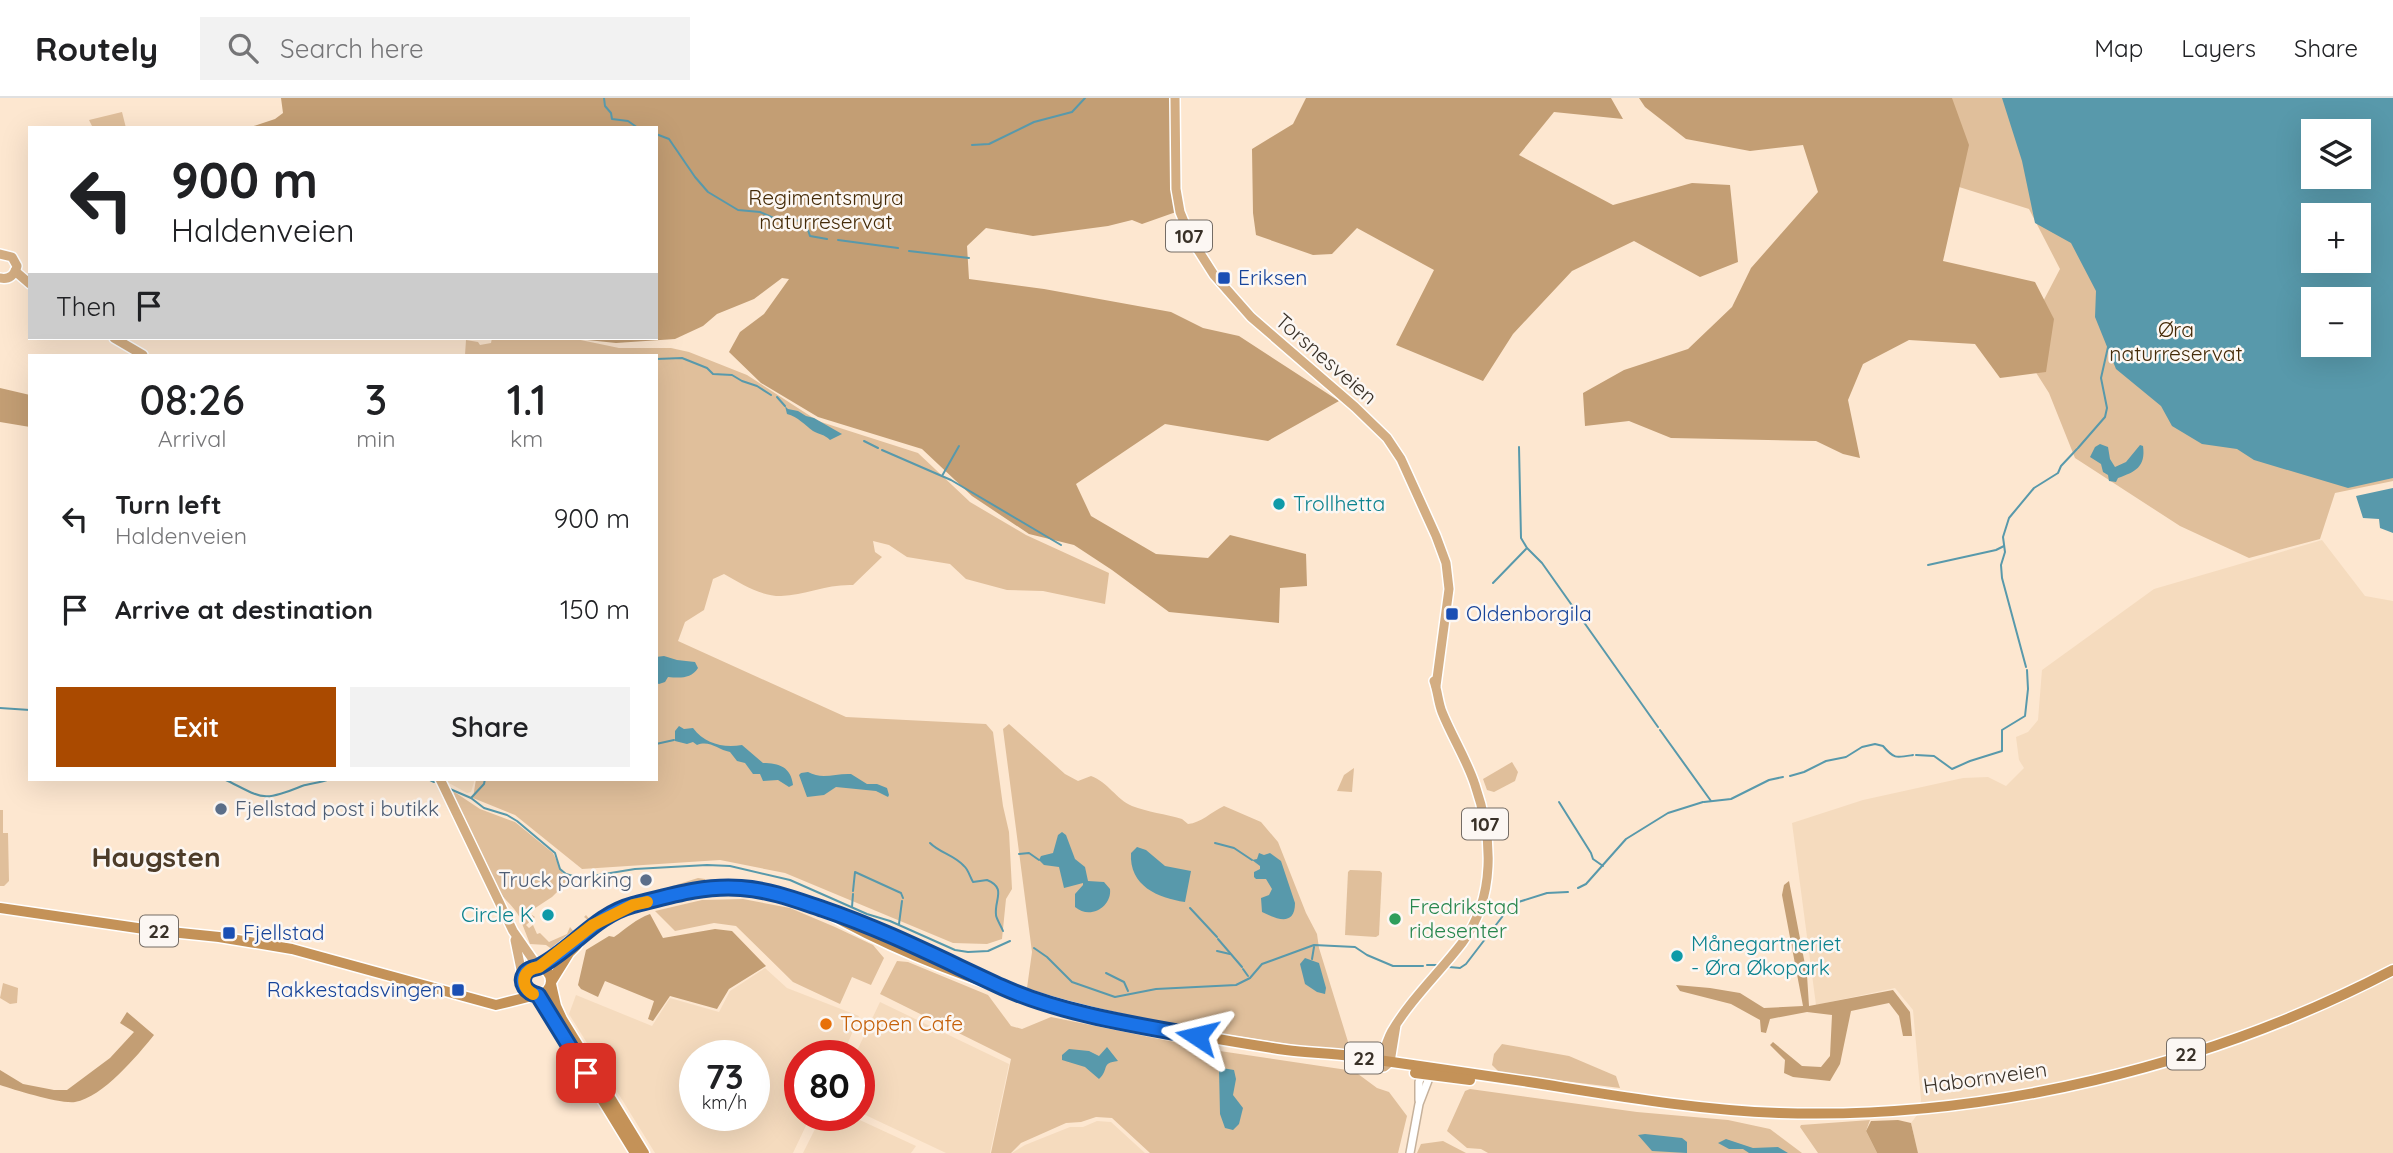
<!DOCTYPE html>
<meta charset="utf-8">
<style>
body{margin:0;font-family:Quicksand,sans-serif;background:#f2f2f2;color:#202124;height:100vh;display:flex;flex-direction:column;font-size:26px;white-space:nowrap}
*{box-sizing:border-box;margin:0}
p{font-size:23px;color:#757577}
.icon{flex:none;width:38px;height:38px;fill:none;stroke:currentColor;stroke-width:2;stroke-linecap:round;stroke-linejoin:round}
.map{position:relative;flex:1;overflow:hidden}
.panel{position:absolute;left:28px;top:256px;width:630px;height:427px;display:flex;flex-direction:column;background:#fff;border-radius:0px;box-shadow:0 7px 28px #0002}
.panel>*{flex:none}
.banner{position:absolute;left:28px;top:28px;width:630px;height:214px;border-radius:0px;box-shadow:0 7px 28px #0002;background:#fff;color:#202124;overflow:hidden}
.fabs{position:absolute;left:2301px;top:21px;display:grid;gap:14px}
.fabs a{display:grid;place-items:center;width:70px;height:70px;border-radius:0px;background:#fff;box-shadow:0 7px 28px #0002;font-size:35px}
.speed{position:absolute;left:679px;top:942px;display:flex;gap:14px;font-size:35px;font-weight:700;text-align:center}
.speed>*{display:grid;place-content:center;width:91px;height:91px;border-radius:50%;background:#fff;box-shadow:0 7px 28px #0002;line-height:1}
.speed small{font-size:18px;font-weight:400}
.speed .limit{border:10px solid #d22;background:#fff;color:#111}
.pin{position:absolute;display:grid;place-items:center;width:60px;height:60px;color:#fff;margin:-30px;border-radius:14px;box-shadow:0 4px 10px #0006}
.me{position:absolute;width:77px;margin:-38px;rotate:280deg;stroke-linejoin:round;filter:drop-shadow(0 0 5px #0008)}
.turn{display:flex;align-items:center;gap:24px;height:147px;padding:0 28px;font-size:32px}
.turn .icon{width:91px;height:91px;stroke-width:2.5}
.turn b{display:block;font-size:49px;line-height:60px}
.then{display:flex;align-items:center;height:66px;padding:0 28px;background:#0003;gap:14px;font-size:26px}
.eta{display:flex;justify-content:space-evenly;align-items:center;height:119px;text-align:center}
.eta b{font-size:42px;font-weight:600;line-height:49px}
.cta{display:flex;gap:14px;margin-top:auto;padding:14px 28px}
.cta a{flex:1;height:80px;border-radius:0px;background:#aa4a00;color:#fff;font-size:28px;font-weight:600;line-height:80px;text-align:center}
.cta a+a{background:#f2f2f2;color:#202124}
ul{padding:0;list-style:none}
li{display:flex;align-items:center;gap:21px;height:91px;padding:0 28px}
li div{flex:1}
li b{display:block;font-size:26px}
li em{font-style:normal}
header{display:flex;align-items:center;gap:42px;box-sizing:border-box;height:98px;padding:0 35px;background:#fff;border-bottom:2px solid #e0e0e0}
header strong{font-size:33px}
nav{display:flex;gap:38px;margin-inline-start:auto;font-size:24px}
.search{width:490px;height:63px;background:#f2f2f2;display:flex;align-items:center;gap:18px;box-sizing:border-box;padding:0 24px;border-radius:0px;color:#757577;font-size:26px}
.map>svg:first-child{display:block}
.built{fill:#f5dbbe;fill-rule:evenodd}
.green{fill:#e0bf9b;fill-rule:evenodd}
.forest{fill:#c39e74}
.water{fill:#5899ab;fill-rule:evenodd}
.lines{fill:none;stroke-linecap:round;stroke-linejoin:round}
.stream{stroke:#5899ab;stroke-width:2}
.tertiary-casing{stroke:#c6b19b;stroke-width:10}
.primary-casing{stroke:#fff;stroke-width:12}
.trunk-casing{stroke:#fff;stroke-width:13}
.tertiary{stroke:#fff;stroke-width:7}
.primary{stroke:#d3ad82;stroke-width:9}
.trunk{stroke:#c49258;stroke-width:10}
.route-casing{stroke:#114b97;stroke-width:18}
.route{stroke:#1a73e8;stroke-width:12}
.slow{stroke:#f59e0b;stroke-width:12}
.transit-dot{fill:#1a4fb4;stroke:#fcf7f3;stroke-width:2.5}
.culture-dot{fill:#0f9aa8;stroke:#fcf7f3;stroke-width:2.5}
.service-dot{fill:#5c6f8a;stroke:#fcf7f3;stroke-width:2.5}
.leisure-dot{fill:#2e9e5b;stroke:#fcf7f3;stroke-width:2.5}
.food-dot{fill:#e8710a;stroke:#fcf7f3;stroke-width:2.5}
.labels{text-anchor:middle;stroke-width:5;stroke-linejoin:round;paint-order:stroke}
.shield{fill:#fcf7f3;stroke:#746c65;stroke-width:2}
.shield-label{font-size:19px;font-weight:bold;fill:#393128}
.park-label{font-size:21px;fill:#452b08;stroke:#fcf7f3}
.transit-label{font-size:21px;fill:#164399;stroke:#fcf7f3;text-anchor:start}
.street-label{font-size:21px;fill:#393128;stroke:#fcf7f3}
.culture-label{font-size:21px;fill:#0d838f;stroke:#fcf7f3;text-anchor:start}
.service-label{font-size:21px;fill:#4e5e75;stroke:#fcf7f3;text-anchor:start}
.leisure-label{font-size:21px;fill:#27864d;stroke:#fcf7f3;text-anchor:start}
.food-label{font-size:21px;fill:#c56008;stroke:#fcf7f3;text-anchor:start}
.district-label{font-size:28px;font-weight:bold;fill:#4d3c29;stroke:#fcf7f3}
</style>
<header>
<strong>Routely</strong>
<div class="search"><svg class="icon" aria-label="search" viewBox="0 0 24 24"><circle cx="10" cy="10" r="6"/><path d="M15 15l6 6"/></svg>Search here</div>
<nav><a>Map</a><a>Layers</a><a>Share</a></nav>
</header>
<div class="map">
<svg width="2393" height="1055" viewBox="0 0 2393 1055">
<rect width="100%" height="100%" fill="#fde7d0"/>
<g class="built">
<path d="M2322,442L2365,498L2393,503V1055H1918L1911,1025L1920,1013L1921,1001L1913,912L1895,890L1816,907L1792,725L1863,702L1963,680L1988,679L2006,688L2024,670L2019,662L2016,639L2028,634L2038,622L2042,572L2154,491Z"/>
<path d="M446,681H475L471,694L467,695L447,684Z"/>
<path d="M765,870L787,890L859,918L843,957H800V1017H811L793,1055H655L569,916L576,897L652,928L670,900L719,914L730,893ZM754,957V1017H695V957Z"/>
<path d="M880,904L1009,966L990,1055H946L859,1014V957H855Z"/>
<path d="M822,1017H849L916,1048L911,1055H803Z"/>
<path d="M1097,1023L1111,1024L1145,1055H1012L1025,1047L1070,1029H1083Z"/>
</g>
<g class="green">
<path d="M1941,0H2393V383L2335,395L2320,441L2249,460L2180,428L2075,360L2049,295L2028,262L2036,217L2060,171L2029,111L1921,77ZM2314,33H2359V79H2314ZM2314,117H2359V163H2314ZM2314,201H2359V247H2314Z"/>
<path d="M122,14L126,30H93L89,22Z"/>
<path d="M492,240L510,242L514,240H571L619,250H671L689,254L747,277L818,323L918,355L970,404L1026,437L1109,475L1105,506L1043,493L1007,492L966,481L950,466L907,459L889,447L873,443L875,454L882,459L853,487C827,486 805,497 781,498C760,498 742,486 724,476L713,481L704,512L685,524L678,543L846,619L986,626L993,634L1003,708L1009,734L1012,791L1006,801L1002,841L987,846L953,845L785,775L720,762L582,771L515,717L473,700L476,681H656V257H465L466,242L478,244L480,247L491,245Z"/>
<path d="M1009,626L1065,676L1078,683L1091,678C1108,684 1116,701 1132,708C1147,714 1166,716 1182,721L1188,726C1201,725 1211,714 1224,708L1261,724L1278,744L1306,815L1317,836L1319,850L1349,947L1348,951L1342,953C1240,940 1124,922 1027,890L1032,854L1003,631Z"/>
<path d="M1512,664L1518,674L1515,683L1494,694L1487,692L1483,681Z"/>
<path d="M1354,670L1352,694L1337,693L1344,677Z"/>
<path d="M453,693L480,711L515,724L553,755L567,784L552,799L520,820C514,808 503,801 497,790C480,759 463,726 453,693Z"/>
<path d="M0,712H3V735H8L9,783L4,788H0Z"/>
<path d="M1350,772L1380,773L1382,775L1379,837L1376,839L1345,837L1348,774Z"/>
<path d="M698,780L705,781L706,785L592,825L584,819L586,817L590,822L596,819L597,816H604L641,798Z"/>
<path d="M743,801L790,810L835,829L873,847L884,860L871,887L852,879L840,906L793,884L736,828L714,825L675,833L655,813L702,802Z"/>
<path d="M532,817L535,819L526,827L529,830L533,827L537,836L540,835L549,844L567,836L570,829L574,834L572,840L556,854L546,847L530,846L521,823Z"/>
<path d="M897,863L908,864L988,897L1011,928L1022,931L1051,919L1061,921L1213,952L1354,973L1377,990L1389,994L1407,1018L1398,1055H1150L1112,1020L1096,1019L1081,1024L1066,1025L1021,1045L1011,1055H991L1011,961L880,896Z"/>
<path d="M3,885L18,890L17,905L10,906L0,900Z"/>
<path d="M1502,946L1569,958L1616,978L1620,990L1500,975L1492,967L1494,956Z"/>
<path d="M1470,991L1637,1014L1728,1022L1770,1031L1802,1055H1488L1481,1051L1467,1050L1447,1033L1465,993Z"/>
<path d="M1870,1022L1866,1033L1877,1055H1818L1800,1029L1801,1027Z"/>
<path d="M1443,1043L1466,1055H1417L1421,1046Z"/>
</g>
<g class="forest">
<path d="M281,0H1172C1171,38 1169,76 1176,114L1142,126L1132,122L1108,128L1033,138L986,130L967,148L969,181L1044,191L1171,214L1203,230L1239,238L1339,303L1268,343L1165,326L1076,386L1091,418L1156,456L1208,460L1230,437L1306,456L1307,488L1280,490L1279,525L1169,514L1112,472L1074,447L1029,436L972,398L922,351L818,319L761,285L729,254L740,234L764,216L789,181L782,180L754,201L717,216L703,228L675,241L616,245L578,241L656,240V30H248L275,21L283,15Z"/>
<path d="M1306,0H1611L1623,21L1554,14L1519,57L1613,107L1692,85L1730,87L1738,164L1700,179L1634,143L1572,173L1513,236L1483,283L1396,247L1434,172L1357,130L1332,156L1313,157L1256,137L1253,115L1252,51L1293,26Z"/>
<path d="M1639,0H1952L1969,47L1943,163L2035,184L2054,221L2046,274L2000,280L1975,246L1909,242L1863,266L1848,302L1860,360L1843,356L1816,343L1671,340L1629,323L1585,328L1583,295L1624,272L1688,251L1732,209L1751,170L1818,94L1803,47L1750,53L1686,41L1645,9Z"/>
<path d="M0,290L30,297V329L0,324Z"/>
<path d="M1789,783L1807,877L1809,908L1893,892L1910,914L1912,938H1903L1899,918L1889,905L1851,913L1840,966L1830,983L1793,979L1784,975L1785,962L1770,947L1773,944L1802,968L1821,969L1830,958L1832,917L1807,914L1770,921L1766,935L1761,934L1760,922L1731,906L1680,893L1676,887L1710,890L1740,895L1764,910L1803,908L1782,797L1784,787Z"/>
<path d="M650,816L663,840L715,831L732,833L766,868L729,891L717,911L670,898L653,923L648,921L654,903L605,883L598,899L581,891L578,887L586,852L609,838L614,839C627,830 636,821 650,816Z"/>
<path d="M127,914L154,937C137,958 103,999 75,1004C60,1006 15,992 0,987V972L23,986L54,992H67L110,960L134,934L120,925Z"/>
<path d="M1898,1022L1911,1025L1918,1055H1877L1866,1033L1871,1023Z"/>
</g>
<g class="water">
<path d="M2002,0H2393V380L2348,390L2254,362L2237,351L2202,346L2172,328L2161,308L2116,271L2095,219L2096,193L2071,145L2035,125L2022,63ZM2314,33H2359V79H2314ZM2314,117H2359V163H2314ZM2314,201H2359V247H2314Z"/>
<path d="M785,308L788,311L798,313L806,318L814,320L842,336L830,342C824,336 820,337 813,333C805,327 798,319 787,316Z"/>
<path d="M2100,346L2108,349L2110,361L2115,369L2126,364L2140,347L2143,348C2146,369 2135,374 2118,380L2116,384L2109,383L2108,377L2103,374L2101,366L2090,359L2095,349Z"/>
<path d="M2393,390V435L2380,430L2379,421L2363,420L2356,398Z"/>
<path d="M664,558L677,562L695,564L698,570C691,581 680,580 668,579L665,584L659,586L656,585V559Z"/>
<path d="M679,628L684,631L693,630C705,646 723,650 742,647L763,665C779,665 791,669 793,687L789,689L778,682L763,683L760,676H753L745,665L737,663L730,654C718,652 710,642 697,647L693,644L687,646L675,643V633Z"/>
<path d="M808,674C822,682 836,675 851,676L867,686H877L887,690L889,697L888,699L876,693L836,689L824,697L807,699L799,677L801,675Z"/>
<path d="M1062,734L1066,737L1075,761L1085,769L1088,783L1104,784L1110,791C1112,809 1090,822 1075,809V796L1083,787V785L1064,790L1059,769L1044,767L1039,762L1041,758L1053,755L1058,737Z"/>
<path d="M1137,749L1146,752L1165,768L1191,773L1185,804C1158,800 1129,788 1131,755Z"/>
<path d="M1259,755L1264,757L1270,755L1281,763L1295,805C1295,829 1276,821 1262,814L1261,800L1269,797L1272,791L1266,781H1256L1254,779V774L1260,771V768L1252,762L1257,761Z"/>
<path d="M1305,860L1319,865L1326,890L1325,896L1317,894L1305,886L1300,866Z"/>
<path d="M1107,949L1118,963C1100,965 1110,971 1099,981L1085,969L1062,962V957L1069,951L1089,953L1099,958Z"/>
<path d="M1222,970L1234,972L1236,981L1233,997L1243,1010L1239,1026L1233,1032L1225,1030L1220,1016L1219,972Z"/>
<path d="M1645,1036L1682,1040L1687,1044V1055L1652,1053L1638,1037Z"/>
<path d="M1726,1041L1753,1050L1778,1049L1788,1055H1749L1743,1051H1729L1718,1045Z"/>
</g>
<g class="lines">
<g class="stream">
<path d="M604,0L605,8L611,15L612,21L628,23L638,30"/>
<path d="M656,36L669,41L695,79L708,94L738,112L760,114L776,121L805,123L810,138L827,141"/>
<path d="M972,47L989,46L1034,24L1072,14L1085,0"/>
<path d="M838,142L898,150"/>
<path d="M909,153L969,160"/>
<path d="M656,261L682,260L707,270L713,276L732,277L742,283L757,288L771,297"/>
<path d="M777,299L785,308"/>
<path d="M864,343L878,350"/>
<path d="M1519,349L1521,440L1527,450L1542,465L1658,629"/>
<path d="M2078,350L2105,319L2107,310L2101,280L2108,249"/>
<path d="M882,352L951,382L1061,447"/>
<path d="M942,378L959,348"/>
<path d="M1928,467L1996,452L2004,448"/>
<path d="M1493,485L1526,451"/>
<path d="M2026,569L2002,480L2001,467L2005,454L2003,439L2009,420L2034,390L2058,375L2061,368L2077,351"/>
<path d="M0,610L30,612"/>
<path d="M1660,632L1711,703"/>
<path d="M656,646L674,642"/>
<path d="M1916,657L1934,658L1952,671L1970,663L2002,653V632L2025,618L2028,591L2027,572"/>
<path d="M1790,678L1804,674L1826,663L1846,659L1862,649L1875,646L1883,648C1894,661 1896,660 1913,657"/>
<path d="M224,681C263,700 261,705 302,688C311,685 321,685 329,681"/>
<path d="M428,681L434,684"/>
<path d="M450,691L471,700L484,710L507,717L517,723L555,755L560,771L566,776L580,780L635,771L707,767L730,768L790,782L867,816L890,823L955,852L968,854L988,853L1010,843"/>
<path d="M471,700L484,686L485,681"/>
<path d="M1559,704L1591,755L1593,761L1603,768"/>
<path d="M1704,704L1731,701L1769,682L1783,679"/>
<path d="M930,745C940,755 954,757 964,768C968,771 970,779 973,784L987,782C1007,790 994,802 996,817C996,820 1001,828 1003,833"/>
<path d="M1215,745L1234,750L1252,762"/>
<path d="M1019,756L1029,755L1039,762"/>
<path d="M1578,790L1586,786L1626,741L1668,715L1703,704"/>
<path d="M853,793L855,774L901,795L903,800"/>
<path d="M852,809L853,796"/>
<path d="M1190,810L1217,839"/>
<path d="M899,826L902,803"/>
<path d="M1218,841L1242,869"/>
<path d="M1034,850L1047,859L1072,884L1115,899L1156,891L1236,887L1250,880L1262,866L1314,847L1355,849L1367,857L1393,868H1423"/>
<path d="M1217,853L1230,856"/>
<path d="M1312,861L1314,849"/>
<path d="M1427,867H1439"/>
<path d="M1449,869L1460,870L1466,866L1512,806L1547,795L1568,794"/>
<path d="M1243,871L1248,878"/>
<path d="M1106,875L1124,884L1128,893"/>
</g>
<g class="tertiary-casing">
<g id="tertiary">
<path d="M1419,1002V984L1423,973"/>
<path d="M1410,1055L1419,1006L1429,980L1428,975"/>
</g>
</g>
<g class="primary-casing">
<g id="primary">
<path d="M1175,0L1176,91L1180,114L1191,141L1214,177L1251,219L1355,309L1387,340L1401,361L1436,438L1446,465L1449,491L1436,588"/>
<path d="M0,156L12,159L17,168C15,177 9,182 0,180"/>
<path d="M15,173L30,186"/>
<path d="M114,240L143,257"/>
<path d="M440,681L513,833L538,869"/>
<path d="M515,842L523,881"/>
<path d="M1396,927L1390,964L1384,969L1381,963C1384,953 1387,942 1392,933C1411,901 1439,875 1462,845C1496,799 1493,739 1475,687C1467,662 1452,639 1442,614C1438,604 1438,594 1434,583"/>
</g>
</g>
<g class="trunk-casing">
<g id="trunk">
<path d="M0,810L151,832L219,839L292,851L496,907L536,897"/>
<path d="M821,811C963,893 1125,928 1286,952C1308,955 1330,955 1351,958C1410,967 1470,975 1529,984C1612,997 1695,1012 1779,1015C1987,1022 2209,968 2393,872"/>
<path d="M539,869C555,855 576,838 594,826C638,798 707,784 759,792C782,796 803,805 825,812"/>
<circle cx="537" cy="883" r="14"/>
<path d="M551,884L569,855L577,847"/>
<path d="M551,886L556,908L562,921L644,1055"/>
<path d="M538,897L635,1055"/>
<path d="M1415,975L1470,982"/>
</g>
</g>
<use href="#tertiary" class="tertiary"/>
<use href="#primary" class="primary"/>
<use href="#trunk" class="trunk"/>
</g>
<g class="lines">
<g class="route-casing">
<path id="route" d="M586,975L538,897C527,895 518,885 526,874C531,869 535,871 540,868C573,851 595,817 633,807C669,798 703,787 741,790C770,792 796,802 823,811C885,832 943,862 1002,889C1059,915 1135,927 1197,938"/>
</g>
<use href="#route" class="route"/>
<path class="slow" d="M533,896C519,888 522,871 539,869L593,827L633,807L647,804"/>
</g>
<g class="transit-dot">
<rect x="1217" y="173" width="14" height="14" rx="3.5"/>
<rect x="1445" y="509" width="14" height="14" rx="3.5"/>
<rect x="222" y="828" width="14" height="14" rx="3.5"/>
<rect x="451" y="885" width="14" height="14" rx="3.5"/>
</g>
<g class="culture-dot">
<circle cx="1279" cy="406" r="7"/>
<circle cx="548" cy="817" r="7"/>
<circle cx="1677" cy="858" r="7"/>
</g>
<g class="service-dot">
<circle cx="221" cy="711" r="7"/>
<circle cx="646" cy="782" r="7"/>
</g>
<circle class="leisure-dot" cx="1395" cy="821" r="7"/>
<circle class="food-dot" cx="826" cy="926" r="7"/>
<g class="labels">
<g class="shield">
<rect x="1166" y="122.5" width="46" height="31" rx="5"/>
<rect x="1462" y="710.5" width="46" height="31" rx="5"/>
<rect x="140" y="817.5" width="38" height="31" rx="5"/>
<rect x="2167" y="940.5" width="38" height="31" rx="5"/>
<rect x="1345" y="944.5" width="38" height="31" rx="5"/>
</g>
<g class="shield-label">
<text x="1189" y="145">107</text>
<text x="1485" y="733">107</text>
<text x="159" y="840">22</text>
<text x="2186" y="963">22</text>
<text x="1364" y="967">22</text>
</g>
<g class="park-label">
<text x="826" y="107">Regimentsmyra<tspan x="826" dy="24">naturreservat</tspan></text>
<text x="2176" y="239">Øra<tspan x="2176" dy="24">naturreservat</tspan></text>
</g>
<g class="transit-label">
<text x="1238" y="187">Eriksen</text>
<text x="1466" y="523">Oldenborgila</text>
<text x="243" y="842">Fjellstad</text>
<text x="444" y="899" text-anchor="end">Rakkestadsvingen</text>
</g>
<g class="street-label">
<text transform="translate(1326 261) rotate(41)" y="7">Torsnesveien</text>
<text transform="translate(1985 980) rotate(-8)" y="7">Habornveien</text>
</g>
<g class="culture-label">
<text x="1293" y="413">Trollhetta</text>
<text x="534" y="824" text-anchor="end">Circle K</text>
<text x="1691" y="853">Månegartneriet<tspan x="1691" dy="24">- Øra Økopark</tspan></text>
</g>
<g class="service-label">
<text x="235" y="718">Fjellstad post i butikk</text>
<text x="632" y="789" text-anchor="end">Truck parking</text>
</g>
<g class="leisure-label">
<text x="1409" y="816">Fredrikstad<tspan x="1409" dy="24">ridesenter</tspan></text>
</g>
<g class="food-label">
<text x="840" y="933">Toppen Cafe</text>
</g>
<g class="district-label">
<text x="156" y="769">Haugsten</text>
</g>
</g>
</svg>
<div class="fabs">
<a><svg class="icon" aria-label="layers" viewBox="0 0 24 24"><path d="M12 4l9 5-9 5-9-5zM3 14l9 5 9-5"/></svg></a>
<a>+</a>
<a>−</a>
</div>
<div class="speed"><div>73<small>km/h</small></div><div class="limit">80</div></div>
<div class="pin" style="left:586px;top:975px;background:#d93025"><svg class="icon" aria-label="arrive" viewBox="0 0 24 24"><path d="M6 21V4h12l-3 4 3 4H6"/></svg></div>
<svg class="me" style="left:1197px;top:938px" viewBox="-20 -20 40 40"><path d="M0-17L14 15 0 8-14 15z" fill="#1a73e8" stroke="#fff" stroke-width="4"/></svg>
<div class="banner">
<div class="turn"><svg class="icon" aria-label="left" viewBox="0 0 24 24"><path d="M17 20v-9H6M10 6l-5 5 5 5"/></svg><div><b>900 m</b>Haldenveien</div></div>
<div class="then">Then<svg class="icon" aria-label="arrive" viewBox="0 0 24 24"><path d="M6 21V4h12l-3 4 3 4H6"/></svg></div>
</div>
<section class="panel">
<div class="eta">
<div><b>08:26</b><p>Arrival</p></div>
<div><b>3</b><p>min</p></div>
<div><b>1.1</b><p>km</p></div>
</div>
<ul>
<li><svg class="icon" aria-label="left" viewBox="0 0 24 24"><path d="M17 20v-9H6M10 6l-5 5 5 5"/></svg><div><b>Turn left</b><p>Haldenveien</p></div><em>900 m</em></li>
<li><svg class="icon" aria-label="arrive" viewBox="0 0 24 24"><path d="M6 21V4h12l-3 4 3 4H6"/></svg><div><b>Arrive at destination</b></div><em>150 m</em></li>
</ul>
<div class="cta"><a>Exit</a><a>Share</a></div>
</section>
</div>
